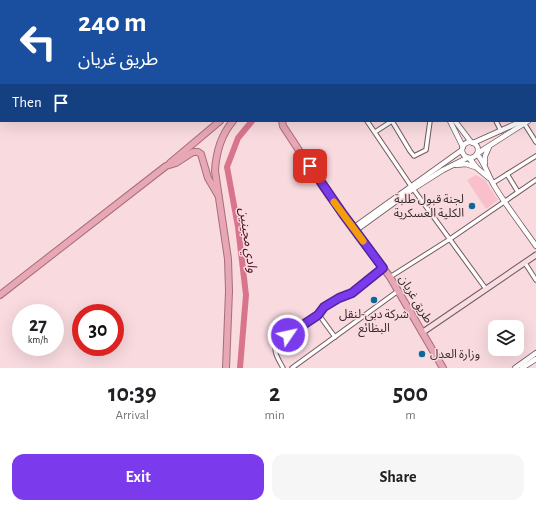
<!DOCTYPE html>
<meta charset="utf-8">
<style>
body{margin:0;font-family:"Alegreya Sans","Noto Sans Arabic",sans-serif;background:#f6f6f6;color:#202124;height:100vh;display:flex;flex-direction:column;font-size:15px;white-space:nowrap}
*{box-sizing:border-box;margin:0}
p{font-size:13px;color:#757577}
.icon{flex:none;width:22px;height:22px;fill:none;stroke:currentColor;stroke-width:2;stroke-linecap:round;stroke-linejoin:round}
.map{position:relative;height:368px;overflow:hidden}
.side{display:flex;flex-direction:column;background:#fff;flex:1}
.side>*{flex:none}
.top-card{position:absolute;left:0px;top:0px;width:536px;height:122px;box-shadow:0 4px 16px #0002;background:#1a4fa0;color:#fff;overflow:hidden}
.controls{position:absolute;left:488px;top:320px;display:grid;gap:8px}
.controls a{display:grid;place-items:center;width:36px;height:36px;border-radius:8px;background:#fff;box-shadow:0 4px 16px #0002;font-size:20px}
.speed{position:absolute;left:12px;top:304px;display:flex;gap:8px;font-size:20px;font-weight:700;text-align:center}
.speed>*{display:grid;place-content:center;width:52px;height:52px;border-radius:50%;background:#fff;box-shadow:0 4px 16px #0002;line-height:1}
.speed small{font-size:10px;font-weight:400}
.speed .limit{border:6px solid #d22;background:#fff;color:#111}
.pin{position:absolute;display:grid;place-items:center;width:34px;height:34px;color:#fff;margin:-17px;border-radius:8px;box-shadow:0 2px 6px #0006}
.me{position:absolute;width:44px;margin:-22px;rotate:56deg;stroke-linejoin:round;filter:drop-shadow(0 0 3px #0008)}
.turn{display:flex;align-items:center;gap:14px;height:84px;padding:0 12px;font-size:18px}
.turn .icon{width:52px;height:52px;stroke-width:2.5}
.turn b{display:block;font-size:28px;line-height:34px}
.then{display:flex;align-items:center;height:38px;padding:0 12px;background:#0003;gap:8px;font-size:15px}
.eta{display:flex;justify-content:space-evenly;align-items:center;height:68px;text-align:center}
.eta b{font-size:24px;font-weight:700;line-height:28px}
.cta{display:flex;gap:8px;margin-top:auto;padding:8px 12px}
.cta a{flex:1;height:46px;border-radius:12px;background:#7c3aed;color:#fff;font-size:16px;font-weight:700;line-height:46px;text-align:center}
.cta a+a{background:#f6f6f6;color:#202124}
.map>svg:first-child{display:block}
.green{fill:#f9c0cb}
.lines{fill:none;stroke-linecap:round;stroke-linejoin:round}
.river{stroke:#d8758c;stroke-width:6}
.minor-casing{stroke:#72585d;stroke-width:5.5}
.tertiary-casing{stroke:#72585d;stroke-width:6}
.secondary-casing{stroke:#72585d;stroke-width:7}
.primary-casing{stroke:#a66e79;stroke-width:8}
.trunk-casing{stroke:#a66e79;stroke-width:8}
.minor{stroke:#fff;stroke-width:3.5}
.tertiary{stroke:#fff;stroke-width:4.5}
.secondary{stroke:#f6dee3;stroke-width:5}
.primary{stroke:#edbdc7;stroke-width:5.5}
.trunk{stroke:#e7a7b4;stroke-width:6}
.route-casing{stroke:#51269a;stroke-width:10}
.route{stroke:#7c3aed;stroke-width:7}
.slow{stroke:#f59e0b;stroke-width:7}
.poi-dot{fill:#0c6898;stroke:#f8dadf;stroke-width:1.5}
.labels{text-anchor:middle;stroke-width:3;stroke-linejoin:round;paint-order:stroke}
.poi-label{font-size:12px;fill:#382c2e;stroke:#f8dadf;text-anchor:end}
.street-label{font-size:12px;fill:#382c2e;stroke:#f8dadf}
.water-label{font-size:13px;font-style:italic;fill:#4c0e22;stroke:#f8dadf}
</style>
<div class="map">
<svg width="536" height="368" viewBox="0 0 536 368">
<rect width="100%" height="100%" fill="#f8dadf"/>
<path class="green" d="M476,175L485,180L498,200L486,209L467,180Z"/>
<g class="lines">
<g class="river">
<path d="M483,1L485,0"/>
<path d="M240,368L246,295L238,227L227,167L238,138L252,121"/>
</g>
<g class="minor-casing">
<g id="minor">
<path d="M5,0L6,1"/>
<path d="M387,1V0"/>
<path d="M402,1L403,0"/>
<path d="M418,1L420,0"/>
<path d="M511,1L513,0"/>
<path d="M0,14H1"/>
<path d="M535,14H536"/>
<path d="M535,41L536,43"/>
<path d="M0,57L1,58"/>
<path d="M535,75L536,74"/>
<path d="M367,121L411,186L486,289"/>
<path d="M392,121L410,151L414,156L426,150L430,121"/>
<path d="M496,121L501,131"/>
<path d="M524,123L536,142"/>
<path d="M375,132L392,121"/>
<path d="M507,174L518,192"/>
<path d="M493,183L536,156"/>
<path d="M525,263L536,280"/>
<path d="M390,277L450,239L536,180"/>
<path d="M319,315L335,337"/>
<path d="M283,368C279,360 271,350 278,342L319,315L324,307L339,298L352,293L383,268"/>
<path d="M292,368L398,291"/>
</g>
</g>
<g class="tertiary-casing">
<g id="tertiary">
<path d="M535,117L536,116"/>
<path d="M450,121L463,147"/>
<path d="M455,121L471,142"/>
<circle cx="470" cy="150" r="8"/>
<path d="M473,143L522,121"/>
<path d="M478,153L528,121"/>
<path d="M477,154C485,163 488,176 495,187C507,207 522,226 536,246"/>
<path d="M469,158L477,168L489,178"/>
<path d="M485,163V156L489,147"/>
<path d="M456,165L466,164L475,167"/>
<path d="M353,228L462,150"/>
<path d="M355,231L413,189L443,170L467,158"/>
<path d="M515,368L536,353"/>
<path d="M522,368L536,359"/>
</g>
</g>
<g class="secondary-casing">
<g id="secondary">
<path d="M187,0L188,1"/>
<path d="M192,0L193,1"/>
<path d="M35,1V0"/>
<path d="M0,80L1,78"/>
<path d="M0,87L1,85"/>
<path d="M423,332L536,255"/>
</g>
</g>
<g class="primary-casing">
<g id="primary">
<path d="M370,1L371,0"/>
<path d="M377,1L378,0"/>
</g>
</g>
<g class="trunk-casing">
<g id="trunk">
<path d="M435,1L437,0"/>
<path d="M452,1L454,0"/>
<path d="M282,121L283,126L327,193L390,277L443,368"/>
<path d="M170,163L220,121"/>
<path d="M0,295L166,166L176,163L193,152H198L201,154L208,178L218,195"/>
<path d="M226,368L229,291L228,259L215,171C216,153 221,135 233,121"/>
</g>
</g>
<use href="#minor" class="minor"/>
<use href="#tertiary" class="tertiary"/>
<use href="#secondary" class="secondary"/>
<use href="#primary" class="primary"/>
<use href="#trunk" class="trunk"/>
</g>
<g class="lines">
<g class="route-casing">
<path id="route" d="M288,335L318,315L324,307L339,298L352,293L383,268L343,214L310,166"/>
</g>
<use href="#route" class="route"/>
<path class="slow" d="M334,202L363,241"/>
</g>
<g class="poi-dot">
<circle cx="472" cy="206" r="4"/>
<circle cx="374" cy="300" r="4"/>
<circle cx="422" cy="354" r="4"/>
</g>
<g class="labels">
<g class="poi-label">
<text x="464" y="203">لجنة قبول طلبة<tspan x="464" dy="14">الكلية العسكرية</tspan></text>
<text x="374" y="318" text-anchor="middle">شركة دبي-لنقل<tspan x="374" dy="14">البظائع</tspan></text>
<text x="430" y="358" text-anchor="start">وزارة العدل</text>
</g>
<g class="street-label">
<text transform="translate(416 299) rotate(59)" y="4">طريق غريان</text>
</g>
<g class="water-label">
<text transform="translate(249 240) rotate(82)" y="5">وادي مجينين</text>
</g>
</g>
</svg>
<div class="controls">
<a><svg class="icon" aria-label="layers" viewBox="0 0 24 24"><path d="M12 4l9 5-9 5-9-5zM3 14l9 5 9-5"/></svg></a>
</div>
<div class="speed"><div>27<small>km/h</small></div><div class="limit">30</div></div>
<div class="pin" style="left:310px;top:166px;background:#d93025"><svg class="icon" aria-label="arrive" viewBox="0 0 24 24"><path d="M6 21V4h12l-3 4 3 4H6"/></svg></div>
<svg class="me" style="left:288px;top:335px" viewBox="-20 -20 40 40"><circle r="17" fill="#7c3aed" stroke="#fff" stroke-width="3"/><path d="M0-11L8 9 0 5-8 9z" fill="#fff"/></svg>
<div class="top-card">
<div class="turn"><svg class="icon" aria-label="left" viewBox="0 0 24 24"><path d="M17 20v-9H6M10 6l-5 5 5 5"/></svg><div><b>240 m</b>طريق غريان</div></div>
<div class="then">Then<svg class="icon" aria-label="arrive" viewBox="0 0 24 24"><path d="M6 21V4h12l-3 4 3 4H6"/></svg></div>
</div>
</div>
<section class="side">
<div class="eta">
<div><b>10:39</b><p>Arrival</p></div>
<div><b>2</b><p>min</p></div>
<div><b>500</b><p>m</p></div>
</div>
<div class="cta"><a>Exit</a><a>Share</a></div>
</section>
